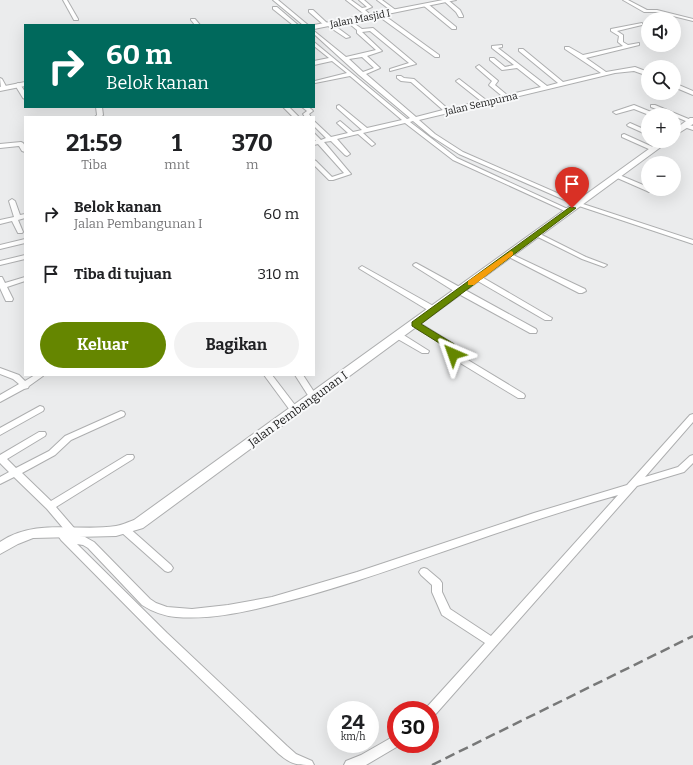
<!DOCTYPE html>
<html lang="id">
<meta charset="utf-8">
<style>
body{margin:0;font-family:Bitter,serif;background:#f2f2f2;color:#202124;height:100vh;display:flex;flex-direction:column;font-size:15px;white-space:nowrap}
*{box-sizing:border-box;margin:0}
p{font-size:13px;color:#757577}
.icon{flex:none;width:22px;height:22px;fill:none;stroke:currentColor;stroke-width:2;stroke-linecap:round;stroke-linejoin:round}
.map{position:relative;flex:1;overflow:hidden}
.details{position:absolute;left:24px;top:116px;width:291px;height:260px;display:flex;flex-direction:column;background:#fff;border-radius:0px;box-shadow:0 4px 16px #0002}
.details>*{flex:none}
.guide{position:absolute;left:24px;top:24px;width:291px;height:84px;border-radius:0px;box-shadow:0 4px 16px #0002;background:#00695c;color:#fff;overflow:hidden}
.controls{position:absolute;left:641px;top:12px;display:grid;gap:8px}
.controls a{display:grid;place-items:center;width:40px;height:40px;border-radius:50%;background:#fff;box-shadow:0 4px 16px #0002;font-size:20px}
.speed{position:absolute;left:327px;top:701px;display:flex;gap:8px;font-size:20px;font-weight:700;text-align:center}
.speed>*{display:grid;place-content:center;width:52px;height:52px;border-radius:50%;background:#fff;box-shadow:0 4px 16px #0002;line-height:1}
.speed small{font-size:10px;font-weight:400}
.speed .limit{border:6px solid #d22;background:#fff;color:#111}
.pin{position:absolute;display:grid;place-items:center;width:34px;height:34px;color:#fff;margin:-41px -17px;border-radius:50% 50% 50% 0;rotate:-45deg;box-shadow:0 0 4px #0007}
.pin .icon{rotate:45deg}
.me{position:absolute;width:44px;margin:-22px;rotate:317deg;stroke-linejoin:round;filter:drop-shadow(0 0 3px #0008)}
.turn{display:flex;align-items:center;gap:14px;height:84px;padding:0 16px;font-size:18px}
.turn .icon{width:52px;height:52px;stroke-width:2.5}
.turn b{display:block;font-size:28px;line-height:34px}
.eta{display:flex;justify-content:space-evenly;align-items:center;height:68px;text-align:center}
.eta b{font-size:24px;font-weight:700;line-height:28px}
.button{display:flex;gap:8px;margin-top:auto;padding:8px 16px}
.button a{flex:1;height:46px;border-radius:24px;background:#658600;color:#fff;font-size:16px;font-weight:700;line-height:46px;text-align:center}
.button a+a{background:#f2f2f2;color:#202124}
ul{padding:0;list-style:none}
li{display:flex;align-items:center;gap:12px;height:60px;padding:0 16px}
li div{flex:1}
li b{display:block;font-size:15px}
li em{font-style:normal}
.map>svg:first-child{display:block}
.lines{fill:none;stroke-linecap:round;stroke-linejoin:round}
.minor-casing{stroke:#adaeaf;stroke-width:2}
.major-casing{stroke:#adaeaf;stroke-width:2}
.minor{fill:#fff;fill-rule:evenodd}
.major{fill:#fff;fill-rule:evenodd}
.rail{stroke:#777878;stroke-width:2.5;stroke-dasharray:10 5;stroke-linecap:butt}
.route{fill:#658600;stroke:#425700}
.slow{fill:#f59e0b}
.labels{text-anchor:middle;stroke-width:4;stroke-linejoin:round;paint-order:stroke}
.far-street-label{font-size:10px;fill:#181818;stroke:#f8f9fa}
.street-label{font-size:12px;fill:#181818;stroke:#f8f9fa}
</style>
<div class="map">
<svg width="693" height="765" viewBox="0 0 693 765">
<rect width="100%" height="100%" fill="#ebeced"/>
<g class="lines">
<g class="minor-casing">
<g id="minor">
<path d="M63,0H67L78,19V20H74Z"/>
<path d="M273,0H278L308,25H303Z"/>
<path d="M346,0H351L362,8L367,7L359,0H364L372,7L365,10L372,16L368,17Z"/>
<path d="M377,0H382L397,11L393,12Z"/>
<path d="M443,0H448L460,10L463,16V17H459L456,12Z"/>
<path d="M623,0H628L647,10H657L693,19V21L657,12H644Z"/>
<path d="M424,4H428L456,27V29H452L424,6Z"/>
<path d="M273,7H277L298,25H293L273,9Z"/>
<path d="M309,10H313L327,23H331L350,37L346,38L328,26H325L309,12Z"/>
<path d="M377,13H381L439,55V57H435L377,15Z"/>
<path d="M191,19H195L200,25H195L191,20Z"/>
<path d="M348,19L362,29L373,28L416,64L390,71V69L409,63L370,31L362,32L382,51L367,56L380,68L366,74L416,117L443,110L411,82L401,81L397,78V76H401L404,78L414,79L448,109L481,101L457,82L456,81L459,79L486,100L502,96L490,86L489,85L492,81L477,68L476,67L479,65L497,80L498,81L495,85L507,95L541,87L517,68L502,70L490,60V58H494L505,67L514,65L492,48V46L502,45V47L498,48L547,86L558,83L519,51V49H523L563,82L601,73L565,49V47H569L583,55L623,46L618,42L619,36L611,31V29L642,23V25L617,31L623,35V42L628,45L639,43V45L586,58L606,72L635,67L648,72V76L634,71L615,73L419,120L435,134L463,152L580,203L693,240V244L576,205L459,154L431,136L413,121L410,122L457,158L572,211L571,212H567L453,160L405,123L363,133L375,144L372,146L358,134L337,139L350,154L347,156L345,155L331,141L324,142L351,174L333,180H329L314,165V160L316,161L332,177L344,173L318,144L314,145V141H316L314,139V133L321,140L326,138L314,126V121L331,137L348,133L337,123L340,121L353,132L362,130L337,108V106L339,105L367,128L402,120L350,76L315,83V81L347,73L332,61L314,65V61L329,58L314,46V42L407,119L410,118L359,75L314,34V31L346,57L376,50L357,33V30L346,21V20ZM362,57L374,68L363,72L349,59Z"/>
<path d="M0,78L2,79L7,88L6,89L1,88Z"/>
<path d="M18,83L20,84L25,92V99L23,98L15,85Z"/>
<path d="M674,83L693,91V95L674,87Z"/>
<path d="M634,105L656,114L657,115H649L634,109L616,114L613,112Z"/>
<path d="M651,105H655L691,120L688,122L674,116V115H671L651,107Z"/>
<path d="M96,107H102L103,115L101,117H95L97,115Z"/>
<path d="M283,107H289L299,117H293Z"/>
<path d="M302,107C307,107 310,107 313,111L309,114L311,117H305L303,114L307,111Z"/>
<path d="M630,123L648,131V135L628,126L627,125Z"/>
<path d="M686,124L693,126V130L684,127L683,126Z"/>
<path d="M624,134L655,148L656,149L655,150H651L622,137V135Z"/>
<path d="M21,142L23,143L25,146V152L22,151L19,146L0,148V144Z"/>
<path d="M617,174L648,187V189L652,190L649,192L647,191L615,177L614,176Z"/>
<path d="M12,199L15,201L20,215L25,214V218L18,220L23,232L22,233H18L12,221L0,224V220L14,217L9,201Z"/>
<path d="M538,233L586,257L607,265L604,267L582,259L536,236V234Z"/>
<path d="M25,239V243L0,249V245Z"/>
<path d="M509,253L585,289L586,291L582,293H579L507,256L506,255L507,254Z"/>
<path d="M25,255V259L0,265V261Z"/>
<path d="M416,263L536,329L537,331L536,333H530L457,293L414,266L413,265L414,264Z"/>
<path d="M362,266L437,308L438,310L434,312H431L360,269L359,268Z"/>
<path d="M476,276H480L552,318L551,320H545L476,280L474,278Z"/>
<path d="M0,277H2L5,283L25,277V281L7,287L13,299L12,301H6L5,299L0,288Z"/>
<path d="M412,322H418L454,344L458,354L524,394L525,396L524,398H518L452,358L448,347L412,326L411,324Z"/>
<path d="M396,334H402L429,351L428,353H422L396,338L395,336Z"/>
<path d="M0,368L19,375L25,381L35,375L43,376L29,386L28,388L24,389L0,402V395L19,384L13,379L0,374Z"/>
<path d="M264,375H272L298,409L299,411L298,413H292Z"/>
<path d="M295,375H303L318,398L317,400H311Z"/>
<path d="M40,406L43,407L44,409L43,411L0,435V428Z"/>
<path d="M121,411L124,412L125,414L124,416L71,440L55,455L22,473L51,501L127,455H133L134,457L133,459L56,507L75,529L77,532L73,535L85,537L94,542L150,599L156,603L167,607L192,609L228,605L272,597L357,572L534,513L627,485L690,415L693,414V422L645,477L678,467L690,456L693,455V463L684,472L637,486L434,716L430,717V710H425L426,708L485,643L442,615L432,592V585L421,575L419,572L421,569L424,568L427,569L440,580L442,583V592L450,609L491,636L618,495C569,509 520,525 471,542C409,563 347,586 284,602C250,611 212,620 176,617C164,616 153,612 142,605L88,548L83,545L77,544L167,633L287,746L296,754L312,761L314,765C297,765 292,765 279,754L159,639L61,540L59,537L61,534L64,533L69,535L47,509L14,477L0,484V477L9,472L0,463V455L39,432H45L46,434L45,436L7,459L16,468L49,451L65,436Z"/>
<path d="M124,525L127,526L171,565L173,568L171,571L168,572L165,571L121,532L119,529L121,526Z"/>
<path d="M396,735V744L400,745L366,765H344L346,761L361,755Z"/>
</g>
</g>
<g class="major-casing">
<g id="major">
<path d="M443,0H456L314,29V25Z"/>
<path d="M25,82V86L0,91V87Z"/>
<path d="M690,118H693V124L674,136V130Z"/>
<path d="M660,141H669L143,528L116,536L33,538L18,544L0,554V542C35,518 77,532 116,526C122,525 128,522 134,520Z"/>
</g>
</g>
<use href="#minor" class="minor"/>
<use href="#major" class="major"/>
<path class="rail" d="M432,765L693,636"/>
</g>
<path class="route" d="M570,207L576,208L421,324L454,344L458,354L457,356H450L447,348L412,326V322Z"/>
<path class="slow" d="M511,251L513,252V255L474,285H468V281Z"/>
<g class="labels">
<g class="far-street-label">
<text transform="translate(360 18) rotate(-11)" y="4">Jalan Masjid I</text>
<text transform="translate(481 103) rotate(-13)" y="4">Jalan Sempurna</text>
</g>
<g class="street-label">
<text transform="translate(298 409) rotate(-36)" y="4">Jalan Pembangunan I</text>
</g>
</g>
</svg>
<div class="controls">
<a><svg class="icon" aria-label="sound" viewBox="0 0 24 24"><path d="M4 9h4l5-4v14l-5-4H4zM17 9q2 3 0 6"/></svg></a>
<a><svg class="icon" aria-label="search" viewBox="0 0 24 24"><circle cx="10" cy="10" r="6"/><path d="M15 15l6 6"/></svg></a>
<a>+</a>
<a>−</a>
</div>
<div class="speed"><div>24<small>km/h</small></div><div class="limit">30</div></div>
<div class="pin" style="left:572px;top:208px;background:#d93025"><svg class="icon" aria-label="arrive" viewBox="0 0 24 24"><path d="M6 21V4h12l-3 4 3 4H6"/></svg></div>
<svg class="me" style="left:453px;top:354px" viewBox="-20 -20 40 40"><path d="M0-17L14 15 0 8-14 15z" fill="#658600" stroke="#fff" stroke-width="4"/></svg>
<div class="guide">
<div class="turn"><svg class="icon" aria-label="right" viewBox="0 0 24 24"><path d="M7 20v-9h11M14 6l5 5-5 5"/></svg><div><b>60 m</b>Belok kanan</div></div>
</div>
<section class="details">
<div class="eta">
<div><b>21:59</b><p>Tiba</p></div>
<div><b>1</b><p>mnt</p></div>
<div><b>370</b><p>m</p></div>
</div>
<ul>
<li><svg class="icon" aria-label="right" viewBox="0 0 24 24"><path d="M7 20v-9h11M14 6l5 5-5 5"/></svg><div><b>Belok kanan</b><p>Jalan Pembangunan I</p></div><em>60 m</em></li>
<li><svg class="icon" aria-label="arrive" viewBox="0 0 24 24"><path d="M6 21V4h12l-3 4 3 4H6"/></svg><div><b>Tiba di tujuan</b></div><em>310 m</em></li>
</ul>
<div class="button"><a>Keluar</a><a>Bagikan</a></div>
</section>
</div>
